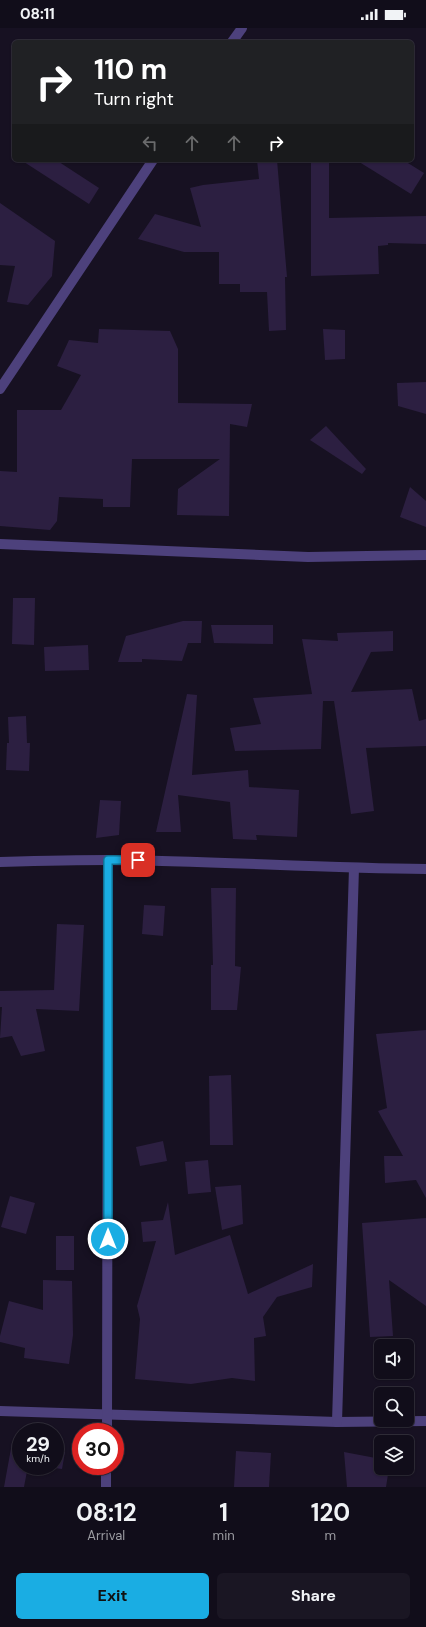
<!DOCTYPE html>
<style>
body{margin:0;font-family:"DM Sans",sans-serif;background:#1a1623;color:#f1f3f6;height:100vh;display:flex;flex-direction:column;font-size:15px;white-space:nowrap}
*{box-sizing:border-box;margin:0}
p{font-size:13px;color:#9c9ca2}
.icon{flex:none;width:22px;height:22px;fill:none;stroke:currentColor;stroke-width:2;stroke-linecap:round;stroke-linejoin:round}
.map{position:relative;height:1459px;overflow:hidden}
.details{display:flex;flex-direction:column;background:#110d1a;flex:1}
.details>*{flex:none}
.banner{position:absolute;left:12px;top:12px;width:402px;height:122px;border-radius:6px;box-shadow:0 1px 3px #0004,0 0 0 1px #302d39;background:#202124;color:#fff;overflow:hidden}
.tools{position:absolute;left:374px;top:1311px;display:grid;gap:8px}
.tools a{display:grid;place-items:center;width:40px;height:40px;border-radius:6px;background:#110d1a;box-shadow:0 1px 3px #0004,0 0 0 1px #302d39;font-size:20px}
.speed{position:absolute;left:12px;top:1395px;display:flex;gap:8px;font-size:20px;font-weight:700;text-align:center}
.speed>*{display:grid;place-content:center;width:52px;height:52px;border-radius:50%;background:#110d1a;box-shadow:0 1px 3px #0004,0 0 0 1px #302d39;line-height:1}
.speed small{font-size:10px;font-weight:400}
.speed .limit{border:6px solid #d22;background:#fff;color:#111}
.pin{position:absolute;display:grid;place-items:center;width:34px;height:34px;color:#fff;margin:-17px;border-radius:8px;box-shadow:0 2px 6px #0006}
.me{position:absolute;width:44px;margin:-22px;rotate:0deg;stroke-linejoin:round;filter:drop-shadow(0 0 3px #0008)}
.turn{display:flex;align-items:center;gap:14px;height:84px;padding:0 16px;font-size:18px}
.turn .icon{width:52px;height:52px;stroke-width:2.5}
.turn b{display:block;font-size:28px;line-height:34px}
.lanes{display:flex;align-items:center;height:38px;padding:0 16px;background:#0003;justify-content:center;gap:20px;direction:ltr}
.lanes .off{opacity:.35}
.eta{display:flex;justify-content:space-evenly;align-items:center;height:68px;text-align:center}
.eta b{font-size:24px;font-weight:700;line-height:28px}
.action{display:flex;gap:8px;margin-top:auto;padding:8px 16px}
.action a{flex:1;height:46px;border-radius:6px;background:#1aade3;color:#111;font-size:16px;font-weight:700;line-height:46px;text-align:center}
.action a+a{background:#1a1623;color:#f1f3f6}
.status{display:flex;justify-content:space-between;align-items:center;height:28px;padding:0 20px;background:#110d1a;direction:ltr}
.status svg{height:11px;fill:currentColor}
.map>svg:first-child{display:block}
.building{fill:#2c1f41}
.lines{fill:none;stroke-linecap:round;stroke-linejoin:round}
.minor{stroke:#4d417c;stroke-width:10}
.route-casing{stroke:#117094;stroke-width:10}
.route{stroke:#1aade3;stroke-width:7}
</style>
<div class="status"><b>08:11</b><svg viewBox="0 0 49 12"><path d="M0 12V9h3v3zM5 12V6h3v6zM10 12V3h3v9zM15 12V0h3v12zM26 1h20v11H26zM47 4h2v5h-2z"/></svg></div>
<div class="map">
<svg width="426" height="1459" viewBox="0 0 426 1459">
<rect width="100%" height="100%" fill="#171122"/>
<g class="building">
<path d="M21,132H56L99,160L89,176Z"/>
<path d="M257,132H277L287,249H285L286,302L269,303L267,264H240V256H219V224H184L138,211L155,186L201,199L190,160L203,157L259,151Z"/>
<path d="M356,132H403L424,145L411,166Z"/>
<path d="M311,134H329V190L426,188V216L388,215V217L378,218L379,246L311,248Z"/>
<path d="M0,175L55,213L52,248L28,277L7,274L15,238L0,237Z"/>
<path d="M99,301L170,303L178,321V375L252,376L247,399L230,396L229,488L177,487L178,461L220,431H132L130,479H103V471L59,469L57,493L50,502L0,498V443L17,444V382H61L81,347L57,338L69,312L98,315Z"/>
<path d="M323,301L345,302V331L325,332Z"/>
<path d="M426,354V386L398,378L397,355Z"/>
<path d="M326,398L366,441L362,446L310,412Z"/>
<path d="M410,459L426,473V499L400,489Z"/>
<path d="M13,570H35L34,617L12,616Z"/>
<path d="M183,593H202L201,615H188L182,633L142,631V634H118L126,608Z"/>
<path d="M211,597H273V616L214,615Z"/>
<path d="M393,603V623L371,624L351,664L412,661L419,693L426,691V718L366,720L374,783L351,786L334,673H323L321,721L235,723L230,700L261,696L253,670L312,666L302,611L338,613L337,605Z"/>
<path d="M88,617L89,642L45,643L44,619Z"/>
<path d="M187,666L197,667L192,747L248,742L249,759L299,762L297,809L256,807L257,812L233,811L230,774L178,767L181,804H156Z"/>
<path d="M26,688L27,715H30L29,743L6,742L7,715H9L8,689Z"/>
<path d="M100,772L121,773L119,807L96,810Z"/>
<path d="M211,860H236L235,938L241,939L237,982H211V937H213Z"/>
<path d="M144,877L165,878L163,908L142,906Z"/>
<path d="M57,896L84,897L79,983L36,981L45,1023L21,1028L12,1008L0,1010L2,979H0V963L54,962Z"/>
<path d="M426,1002V1170L416,1152L385,1155L384,1128H403L378,1083L387,1080L376,1006Z"/>
<path d="M231,1047L233,1117H210L209,1048Z"/>
<path d="M163,1113L167,1133L140,1138L136,1119Z"/>
<path d="M208,1132L211,1164L188,1166L185,1134Z"/>
<path d="M241,1157L243,1196L222,1202L215,1159Z"/>
<path d="M10,1168L35,1175L26,1206L1,1199Z"/>
<path d="M168,1174L175,1227L230,1207L248,1266L313,1236L312,1259L277,1269L263,1289L266,1308L254,1310L255,1353L232,1350L191,1356L135,1351L140,1291L137,1278L156,1213L143,1214L141,1194L163,1192Z"/>
<path d="M426,1190V1278L389,1252L393,1308L370,1309L362,1195Z"/>
<rect x="56" y="1208" width="18" height="34"/>
<path d="M43,1252L72,1253L73,1307L69,1336L24,1330L25,1320L0,1314V1308L9,1273L43,1282Z"/>
<path d="M12,1415L21,1417V1438H28L24,1459H4Z"/>
<path d="M55,1422L65,1424L62,1441L41,1438H55Z"/>
<path d="M236,1423L271,1425L269,1459H234Z"/>
<path d="M344,1424L381,1431V1440H389L386,1459H347Z"/>
</g>
<g class="lines">
<g class="minor">
<path d="M232,14L242,0"/>
<path d="M0,361L153,132"/>
<path d="M0,516L308,529L426,527"/>
<path d="M0,834C36,833 73,832 109,832C215,833 320,840 426,841"/>
<path d="M0,1383L337,1394L426,1393"/>
<path d="M337,1394L354,840"/>
<path d="M107,1404L108,832"/>
<path d="M106,1459V1438"/>
</g>
</g>
<g class="lines">
<g class="route-casing">
<path id="route" d="M108,1211V832H138"/>
</g>
<use href="#route" class="route"/>
</g>
</svg>
<div class="tools">
<a><svg class="icon" aria-label="sound" viewBox="0 0 24 24"><path d="M4 9h4l5-4v14l-5-4H4zM17 9q2 3 0 6"/></svg></a>
<a><svg class="icon" aria-label="search" viewBox="0 0 24 24"><circle cx="10" cy="10" r="6"/><path d="M15 15l6 6"/></svg></a>
<a><svg class="icon" aria-label="layers" viewBox="0 0 24 24"><path d="M12 4l9 5-9 5-9-5zM3 14l9 5 9-5"/></svg></a>
</div>
<div class="speed"><div>29<small>km/h</small></div><div class="limit">30</div></div>
<div class="pin" style="left:138px;top:832px;background:#d93025"><svg class="icon" aria-label="arrive" viewBox="0 0 24 24"><path d="M6 21V4h12l-3 4 3 4H6"/></svg></div>
<svg class="me" style="left:108px;top:1211px" viewBox="-20 -20 40 40"><circle r="17" fill="#1aade3" stroke="#fff" stroke-width="3"/><path d="M0-11L8 9 0 5-8 9z" fill="#fff"/></svg>
<div class="banner">
<div class="turn"><svg class="icon" aria-label="right" viewBox="0 0 24 24"><path d="M7 20v-9h11M14 6l5 5-5 5"/></svg><div><b>110 m</b>Turn right</div></div>
<div class="lanes"><svg class="icon off" aria-label="left" viewBox="0 0 24 24"><path d="M17 20v-9H6M10 6l-5 5 5 5"/></svg><svg class="icon off" aria-label="ahead" viewBox="0 0 24 24"><path d="M12 20V5M6 11l6-6 6 6"/></svg><svg class="icon off" aria-label="ahead" viewBox="0 0 24 24"><path d="M12 20V5M6 11l6-6 6 6"/></svg><svg class="icon" aria-label="right" viewBox="0 0 24 24"><path d="M7 20v-9h11M14 6l5 5-5 5"/></svg></div>
</div>
</div>
<section class="details">
<div class="eta">
<div><b>08:12</b><p>Arrival</p></div>
<div><b>1</b><p>min</p></div>
<div><b>120</b><p>m</p></div>
</div>
<div class="action"><a>Exit</a><a>Share</a></div>
</section>
